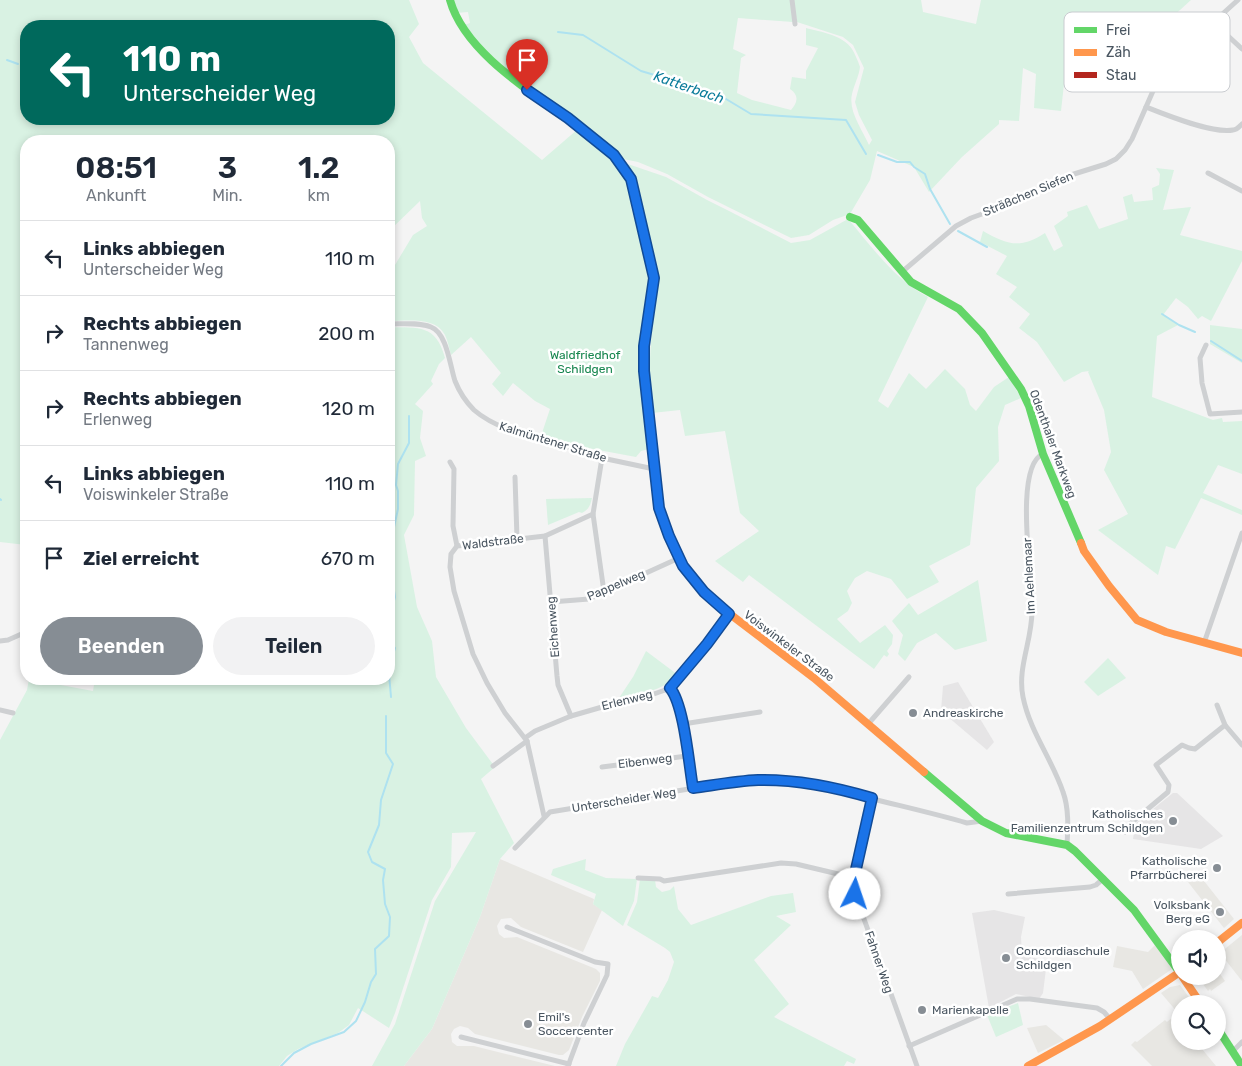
<!DOCTYPE html>
<html lang="de">
<meta charset="utf-8">
<style>
body{margin:0;font-family:Rubik,sans-serif;background:#f2f2f3;color:#1f2937;height:100vh;display:flex;flex-direction:column;font-size:19px;white-space:nowrap}
*{box-sizing:border-box;margin:0}
p{font-size:16px;color:#747a83}
.icon{flex:none;width:28px;height:28px;fill:none;stroke:currentColor;stroke-width:2;stroke-linecap:round;stroke-linejoin:round}
.map{position:relative;flex:1;overflow:hidden}
.side{position:absolute;left:20px;top:135px;width:375px;height:550px;display:flex;flex-direction:column;background:#fff;border-radius:20px;box-shadow:0 2px 8px #0003}
.side>*{flex:none}
.guide{position:absolute;left:20px;top:20px;width:375px;height:105px;border-radius:20px;box-shadow:0 2px 8px #0003;background:#00695c;color:#fff;overflow:hidden}
.controls{position:absolute;left:1171px;top:930px;display:grid;gap:10px}
.controls a{display:grid;place-items:center;width:55px;height:55px;border-radius:50%;background:#fff;box-shadow:0 2px 8px #0003;font-size:25px}
.pin{position:absolute;display:grid;place-items:center;width:42px;height:42px;color:#fff;margin:-51px -21px;border-radius:50% 50% 50% 0;rotate:-45deg;box-shadow:0 0 5px #0007}
.pin .icon{rotate:45deg}
.me{position:absolute;width:55px;margin:-28px;rotate:4deg;stroke-linejoin:round;filter:drop-shadow(0 0 4px #0008)}
.turn{display:flex;align-items:center;gap:18px;height:105px;padding:0 20px;font-size:22px}
.turn .icon{width:65px;height:65px;stroke-width:2.5}
.turn b{display:block;font-size:35px;line-height:42px}
.eta{display:flex;justify-content:space-evenly;align-items:center;height:85px;text-align:center}
.eta b{font-size:30px;font-weight:600;line-height:35px}
.action{display:flex;gap:10px;margin-top:auto;padding:10px 20px}
.action a{flex:1;height:58px;border-radius:30px;background:#868d94;color:#fff;font-size:20px;font-weight:600;line-height:58px;text-align:center}
.action a+a{background:#f2f2f3;color:#1f2937}
ul{padding:0;list-style:none}
li{display:flex;align-items:center;gap:15px;height:75px;padding:0 20px;border-top:1px solid #e0e1e3}
li div{flex:1}
li b{display:block;font-size:19px}
li em{font-style:normal}
.map>svg:first-child{display:block}
.commercial{fill:#e8e7e3}
.education{fill:#e6e5e6}
.green{fill:#d9f2e3;fill-rule:evenodd}
.lines{fill:none;stroke-linecap:round;stroke-linejoin:round}
.stream{stroke:#aee2f0;stroke-width:2}
.street{stroke:#ced0d2;stroke-width:5}
.fast{stroke:#63d668;stroke-width:8}
.slow{stroke:#ff974d;stroke-width:8}
.jam{stroke:#b3261e;stroke-width:8}
.route-casing{stroke:#114b97;stroke-width:12}
.route{stroke:#1a73e8;stroke-width:9}
.poi-dot{fill:#868d94;stroke:#fff;stroke-width:2}
.labels{text-anchor:middle;stroke-width:5;stroke-linejoin:round;paint-order:stroke}
.street-label{font-size:12px;fill:#4a5661;stroke:#fff}
.park-label{font-size:12px;fill:#17864f;stroke:#fff}
.poi-label{font-size:12px;fill:#4a5661;stroke:#fff;text-anchor:start}
.water-label{font-size:14px;font-style:italic;fill:#0c7c9b;stroke:#fff}
.key{fill:#fff;stroke:#c9ccd0;stroke-width:1}
.key-label{font-size:14px;fill:#4a5661}
</style>
<div class="map">
<svg width="1242" height="1066" viewBox="0 0 1242 1066">
<rect width="100%" height="100%" fill="#f4f4f4"/>
<g class="commercial">
<path d="M500,859L594,899L593,904L602,910L583,952L521,927L511,918L501,919L497,926L499,934L504,938L517,937L596,969L600,973V981L582,1017L569,1050L563,1055H559L475,1034L468,1028L460,1026L454,1029L451,1034L452,1042L457,1046H474L555,1066H404L432,1029L480,917Z"/>
<path d="M1204,881L1234,919L1224,928L1188,882Z"/>
<path d="M1242,935V981L1220,953Z"/>
<path d="M1155,945L1172,969L1143,989L1132,971L1113,967L1117,946L1148,952Z"/>
<path d="M1218,971L1225,981L1211,991L1210,989L1208,991L1200,980L1195,984L1192,978V976H1218Z"/>
<path d="M1180,985L1194,1004H1180V1041H1200L1204,1046L1202,1049L1216,1066H1152L1131,1045L1135,1041L1137,1042L1165,1020L1167,1022L1178,1013L1161,993L1170,987Z"/>
<path d="M1046,1025L1064,1040L1038,1053L1027,1028Z"/>
</g>
<g class="education">
<path d="M958,682L994,742L987,750L941,711L943,686Z"/>
<path d="M1173,793H1177L1223,836L1201,849L1133,839L1135,826L1137,822Z"/>
<path d="M994,910L1025,917L1021,937L1022,955L1047,961L1043,993L1039,999L1016,994L989,1008L972,913Z"/>
</g>
<g class="green">
<path d="M0,0H409L419,24L409,37L423,63L542,160L578,129C599,146 626,162 631,190C632,195 632,200 633,205L631,207L647,259L650,281L646,312L649,449L641,451L636,457L561,443L541,436L550,409L535,401L513,383L503,396L492,384L501,373L471,337L451,355C449,348 448,341 445,335C436,316 406,321 389,321V275L413,235L427,226L422,218L420,201L389,231V141H26V545L0,542ZM26,26H389V119H26Z"/>
<path d="M451,0H790L793,22L738,18L733,49L746,55L741,58L737,93L752,100L791,110C798,102 799,95 790,89L792,77L806,79V71L818,48L806,45V28C821,32 843,35 852,49C855,54 858,61 860,67C859,76 854,85 852,94C848,111 862,129 869,145L872,140L859,115L855,102L864,68L853,45L843,37L797,22L793,0H921L923,12L976,24L981,0H1191L1169,20L1136,15L1127,58L1115,53L1081,49L1066,84H1064L1061,111L1034,108L1036,74L1023,68L1019,121L999,120V124L962,157L929,192L914,167L877,151L870,180L850,214L833,220L809,235L791,238L708,197L667,174L638,162L618,158C566,118 502,79 464,25L470,23L468,12L456,13Z"/>
<path d="M625,163L666,177L707,200L731,212L791,243L810,240L848,219C872,247 895,280 928,297L878,401L888,408L909,373L926,389L945,369L965,389L970,405L976,411L994,387L1009,377L1021,398L1005,405L998,427L999,461L976,488L970,545L929,566L939,582L907,599L891,579L867,571L855,578L847,591L852,603L848,611L837,619L860,643L885,625L893,635L892,644L887,651L889,654L887,657L884,655L874,669L749,575L743,582L715,561L759,531L740,513L725,431L685,436L680,410L652,413L649,377L651,340L657,281L654,257L640,215L635,182Z"/>
<path d="M1156,168L1174,170L1163,210L1191,207L1180,235L1242,251V261L1211,321L1202,316L1198,319L1188,307L1176,298L1163,315L1178,325L1157,336L1152,397L1213,420L1222,418L1223,422L1242,421V474L1218,465L1203,493L1242,510V515L1201,498L1175,549L1166,546L1158,575L1098,530L1128,514L1104,470L1111,452L1104,410L1088,372L1089,371L1082,372L1064,382L1037,342L1019,328L1030,314L1009,297L1017,287L996,274L1007,256L980,242L983,231C1008,245 1020,249 1045,233L1054,251L1063,246L1054,226L1068,216L1067,212L1087,205L1099,229L1128,219L1123,197L1132,194L1134,202L1153,200L1152,188L1159,185L1160,174Z"/>
<path d="M1210,325L1242,329V363L1210,344Z"/>
<path d="M389,327C419,328 436,324 445,358L439,364L431,381L433,384L415,404L423,411L420,438L426,456L415,461L414,515L404,535L417,607L432,641L436,677L466,728L495,767L481,779L514,843L500,859L480,917L432,1029L404,1066H372L395,1024L435,901L476,832L452,833L451,867L432,900L395,1013L389,1028L358,1008L349,1025L338,1033L298,1049L287,1056L279,1066H0V740L27,690L29,679H49L50,683L93,691L95,679H389Z"/>
<path d="M592,498C590,506 589,509 582,513L579,512L548,525L546,499Z"/>
<path d="M978,580L987,641L955,650L936,633L917,643L905,661L898,654L903,635L892,621L909,603L918,615Z"/>
<path d="M646,651L678,675C661,692 641,693 619,698L633,677Z"/>
<path d="M1108,658L1126,678L1098,696L1084,682Z"/>
<path d="M586,859L585,870L606,878L637,879L634,901L623,926L593,904L596,894L551,875L553,869Z"/>
<path d="M640,879L655,880L656,887L662,892L670,890L674,886L678,909L691,925L771,896L793,893L796,912L776,916L791,925L754,960L789,1004L774,1017L856,1059L854,1064L847,1061L844,1066H616L625,1044L651,998L652,996L658,998L668,980L674,962L670,952L665,948L627,925L637,902Z"/>
<path d="M1018,1003L1023,1025L996,1037L987,1015Z"/>
</g>
<g class="lines">
<g class="stream">
<path d="M558,32L583,35L641,71L716,93L751,114L846,120L866,154"/>
<path d="M7,60L18,64"/>
<path d="M878,155L897,162H910L914,167L925,174L930,189L950,224"/>
<path d="M958,231L987,247"/>
<path d="M1162,314L1179,325L1195,332"/>
<path d="M1211,341L1242,361"/>
<path d="M0,499L1,500"/>
<path d="M389,550L398,509V491L396,485L398,464L409,443V416"/>
<path d="M389,559L395,597L389,620"/>
<path d="M389,640L395,648L393,655L389,657"/>
<path d="M389,674L391,697"/>
<path d="M281,1066L294,1053L311,1044L344,1032L356,1021L365,1002L371,982L376,974L375,949L389,936L390,917L385,904L383,880L385,869L372,862L368,852L379,825L381,800L393,764L386,753V716"/>
</g>
<g class="street">
<path d="M792,0L795,24"/>
<path d="M1213,22L1242,49"/>
<path d="M1146,107C1166,115 1213,134 1233,130C1237,130 1239,127 1242,124"/>
<path d="M1208,173L1242,191"/>
<path d="M903,271L956,226L971,218L1012,203L1058,179L1106,164L1116,159L1125,150L1132,139L1160,75L1166,65L1238,0"/>
<path d="M389,324C402,324 418,322 431,327C447,333 450,366 455,381C459,391 466,402 474,410C501,434 560,445 596,454L602,458L654,469"/>
<path d="M1206,345L1200,358L1202,383L1210,414L1242,412"/>
<path d="M1043,454C1013,466 1033,582 1032,611C1032,641 1017,668 1023,697C1030,732 1052,759 1063,792C1069,808 1068,828 1067,845"/>
<path d="M450,462L454,469L453,526L457,546"/>
<path d="M515,477L517,538"/>
<path d="M593,514L604,592"/>
<path d="M545,536L557,676L558,685L571,716"/>
<path d="M551,602L589,599L679,558"/>
<path d="M0,641L8,640L26,632"/>
<path d="M1204,643L1242,533"/>
<path d="M671,688C684,704 689,765 693,788"/>
<path d="M1217,705L1225,725L1242,745"/>
<path d="M0,710L13,713"/>
<path d="M869,723L909,677"/>
<path d="M683,724L760,712"/>
<path d="M525,738L535,731L571,716L616,703L648,696L671,688L707,644L729,614"/>
<path d="M493,766L527,741"/>
<path d="M602,767L687,756"/>
<path d="M872,798L855,878V894L917,1066"/>
<path d="M544,816L527,741L505,713L487,683L473,654L454,591L450,567L451,554L457,546L545,536L593,514L602,458"/>
<path d="M1125,832L1131,823L1168,792L1169,785L1156,765L1182,745L1189,748L1195,749L1225,725"/>
<path d="M515,848L550,812L737,781C789,778 824,786 873,799C905,807 936,814 967,823L982,821"/>
<path d="M638,878L660,879L664,881L781,863L796,864L855,878"/>
<path d="M1008,894L1090,887L1096,885L1104,878"/>
<path d="M507,927L595,962L608,964L607,975L584,1023L568,1066"/>
<path d="M461,1037L569,1064"/>
<path d="M909,1046L1017,999H1030L1097,1008L1104,1012L1110,1019"/>
<path d="M1233,1051L1242,1042"/>
</g>
<g class="fast">
<path d="M450,0C466,58 547,101 592,137C606,149 622,162 631,178C635,187 636,199 638,208C643,231 649,255 654,278L652,294"/>
<path d="M850,217L858,220L911,282L959,309L982,333L1021,389L1029,406L1043,454L1081,543"/>
<path d="M924,772L982,821L1006,833L1067,845L1075,851L1134,910L1180,973"/>
<path d="M1218,1029L1242,1066"/>
</g>
<g class="slow">
<path d="M657,496L664,523L683,566L700,588L718,605L814,678L924,772"/>
<path d="M1081,543L1084,551L1109,586L1137,620L1166,632L1242,653"/>
<path d="M1218,942L1242,923"/>
<path d="M1182,976L1201,1004"/>
<path d="M1028,1066L1100,1026L1180,972"/>
</g>
<path class="jam" d="M652,294L644,346V371L657,496"/>
</g>
<g class="lines">
<g class="route-casing">
<path id="route" d="M527,90L568,118L614,155L631,179L654,278L644,346V371L659,508L669,536L683,566L704,592L729,614L707,644L670,688C684,704 689,765 693,788C715,785 736,781 758,780C797,779 835,787 872,798L854,878L855,894"/>
</g>
<use href="#route" class="route"/>
</g>
<g class="poi-dot">
<circle cx="913" cy="713" r="5"/>
<circle cx="1173" cy="821" r="5"/>
<circle cx="1217" cy="868" r="5"/>
<circle cx="1220" cy="912" r="5"/>
<circle cx="1006" cy="958" r="5"/>
<circle cx="922" cy="1010" r="5"/>
<circle cx="528" cy="1024" r="5"/>
</g>
<g class="labels">
<g class="street-label">
<text transform="translate(1028 194) rotate(-23)" y="4">Sträßchen Siefen</text>
<text transform="translate(553 442) rotate(17)" y="4">Kalmüntener Straße</text>
<text transform="translate(1053 444) rotate(70)" y="4">Odenthaler Markweg</text>
<text transform="translate(493 542) rotate(-7)" y="4">Waldstraße</text>
<text transform="translate(1029 576) rotate(-93)" y="4">Im Aehlemaar</text>
<text transform="translate(616 585) rotate(-23)" y="4">Pappelweg</text>
<text transform="translate(553 627) rotate(-94)" y="4">Eichenweg</text>
<text transform="translate(789 646) rotate(37)" y="4">Voiswinkeler Straße</text>
<text transform="translate(627 700) rotate(-14)" y="4">Erlenweg</text>
<text transform="translate(645 761) rotate(-7)" y="4">Eibenweg</text>
<text transform="translate(624 800) rotate(-9)" y="4">Unterscheider Weg</text>
<text transform="translate(879 962) rotate(71)" y="4">Fahner Weg</text>
</g>
<g class="park-label">
<text x="585" y="359">Waldfriedhof<tspan x="585" dy="14">Schildgen</tspan></text>
</g>
<g class="poi-label">
<text x="923" y="717">Andreaskirche</text>
<text x="1163" y="818" text-anchor="end">Katholisches<tspan x="1163" dy="14">Familienzentrum Schildgen</tspan></text>
<text x="1207" y="865" text-anchor="end">Katholische<tspan x="1207" dy="14">Pfarrbücherei</tspan></text>
<text x="1210" y="909" text-anchor="end">Volksbank<tspan x="1210" dy="14">Berg eG</tspan></text>
<text x="1016" y="955">Concordiaschule<tspan x="1016" dy="14">Schildgen</tspan></text>
<text x="932" y="1014">Marienkapelle</text>
<text x="538" y="1021">Emil's<tspan x="538" dy="14">Soccercenter</tspan></text>
</g>
<g class="water-label">
<text transform="translate(689 87) rotate(19)" y="5">Katterbach</text>
</g>
</g>
<rect x="1064" y="12" width="166" height="80" rx="8" class="key"/>
<rect x="1074" y="27" width="23" height="6" fill="#63d668"/>
<rect x="1074" y="49" width="23" height="7" fill="#ff974d"/>
<rect x="1074" y="72" width="23" height="6" fill="#b3261e"/>
<g class="key-label">
<text x="1106" y="35">Frei</text>
<text x="1106" y="57">Zäh</text>
<text x="1106" y="80">Stau</text>
</g>
</svg>
<div class="controls">
<a><svg class="icon" aria-label="sound" viewBox="0 0 24 24"><path d="M4 9h4l5-4v14l-5-4H4zM17 9q2 3 0 6"/></svg></a>
<a><svg class="icon" aria-label="search" viewBox="0 0 24 24"><circle cx="10" cy="10" r="6"/><path d="M15 15l6 6"/></svg></a>
</div>
<div class="pin" style="left:527px;top:90px;background:#d93025"><svg class="icon" aria-label="arrive" viewBox="0 0 24 24"><path d="M6 21V4h12l-3 4 3 4H6"/></svg></div>
<svg class="me" style="left:855px;top:894px" viewBox="-20 -20 40 40"><circle r="19" fill="#fff"/><path d="M0-13L10 11 0 6-10 11z" fill="#1a73e8"/></svg>
<div class="guide">
<div class="turn"><svg class="icon" aria-label="left" viewBox="0 0 24 24"><path d="M17 20v-9H6M10 6l-5 5 5 5"/></svg><div><b>110 m</b>Unterscheider Weg</div></div>
</div>
<section class="side">
<div class="eta">
<div><b>08:51</b><p>Ankunft</p></div>
<div><b>3</b><p>Min.</p></div>
<div><b>1.2</b><p>km</p></div>
</div>
<ul>
<li><svg class="icon" aria-label="left" viewBox="0 0 24 24"><path d="M17 20v-9H6M10 6l-5 5 5 5"/></svg><div><b>Links abbiegen</b><p>Unterscheider Weg</p></div><em>110 m</em></li>
<li><svg class="icon" aria-label="right" viewBox="0 0 24 24"><path d="M7 20v-9h11M14 6l5 5-5 5"/></svg><div><b>Rechts abbiegen</b><p>Tannenweg</p></div><em>200 m</em></li>
<li><svg class="icon" aria-label="right" viewBox="0 0 24 24"><path d="M7 20v-9h11M14 6l5 5-5 5"/></svg><div><b>Rechts abbiegen</b><p>Erlenweg</p></div><em>120 m</em></li>
<li><svg class="icon" aria-label="left" viewBox="0 0 24 24"><path d="M17 20v-9H6M10 6l-5 5 5 5"/></svg><div><b>Links abbiegen</b><p>Voiswinkeler Straße</p></div><em>110 m</em></li>
<li><svg class="icon" aria-label="arrive" viewBox="0 0 24 24"><path d="M6 21V4h12l-3 4 3 4H6"/></svg><div><b>Ziel erreicht</b></div><em>670 m</em></li>
</ul>
<div class="action"><a>Beenden</a><a>Teilen</a></div>
</section>
</div>
